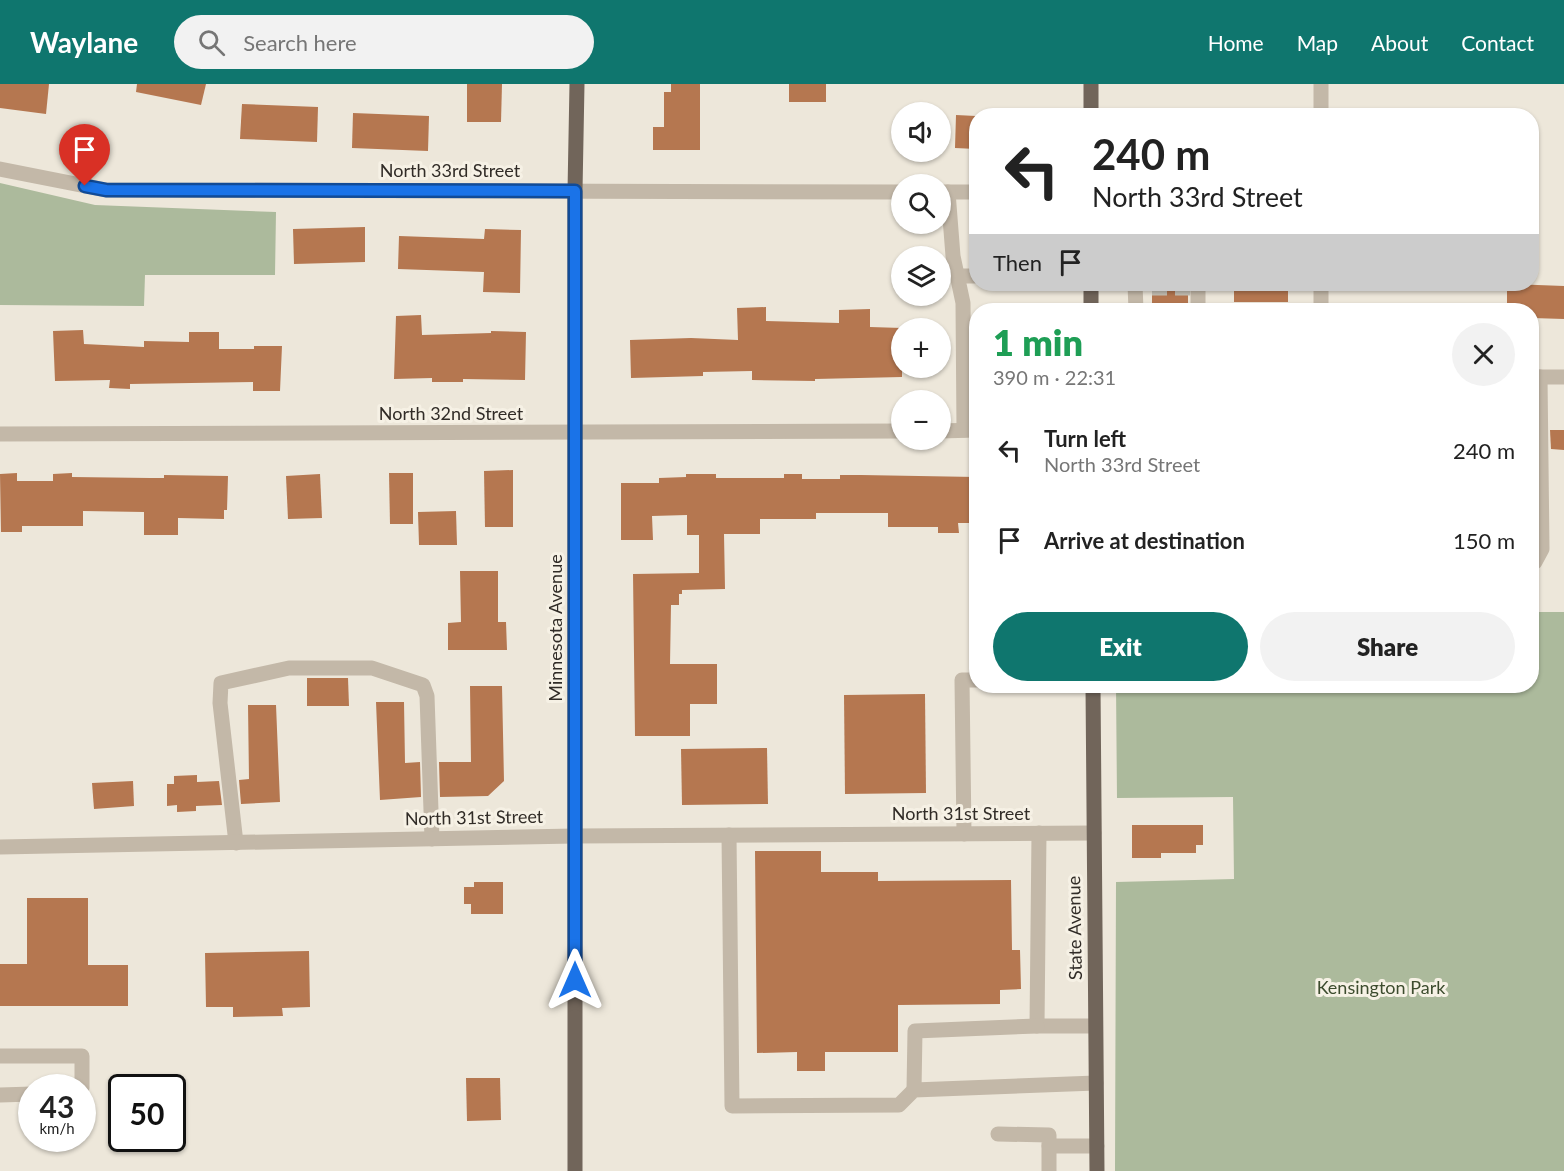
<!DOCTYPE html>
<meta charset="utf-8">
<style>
body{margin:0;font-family:Lato,sans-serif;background:#f2f2f2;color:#222;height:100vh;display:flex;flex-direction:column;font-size:22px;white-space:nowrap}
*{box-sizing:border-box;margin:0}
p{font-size:20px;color:#767676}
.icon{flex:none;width:33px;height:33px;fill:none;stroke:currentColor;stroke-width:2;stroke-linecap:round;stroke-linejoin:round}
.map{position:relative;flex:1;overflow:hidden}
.panel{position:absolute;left:969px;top:219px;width:570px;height:390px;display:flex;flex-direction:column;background:#fff;border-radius:24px;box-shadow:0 2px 4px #0004}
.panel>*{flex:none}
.hud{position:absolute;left:969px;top:24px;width:570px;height:183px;border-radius:24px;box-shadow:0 2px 4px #0004;background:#fff;color:#222;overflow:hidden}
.buttons{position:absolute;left:891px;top:18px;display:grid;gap:12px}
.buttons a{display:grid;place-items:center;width:60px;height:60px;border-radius:50%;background:#fff;box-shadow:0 2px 4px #0004;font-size:30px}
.speed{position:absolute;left:18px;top:990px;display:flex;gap:12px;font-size:30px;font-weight:700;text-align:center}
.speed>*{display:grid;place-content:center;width:78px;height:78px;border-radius:50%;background:#fff;box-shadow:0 2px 4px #0004;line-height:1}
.speed small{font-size:15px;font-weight:400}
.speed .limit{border:3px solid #111;border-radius:9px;background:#fff;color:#111}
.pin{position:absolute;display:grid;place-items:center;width:51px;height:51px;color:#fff;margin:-62px -26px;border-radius:50% 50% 50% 0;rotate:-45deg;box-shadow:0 0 6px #0007}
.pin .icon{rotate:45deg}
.me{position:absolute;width:66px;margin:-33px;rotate:0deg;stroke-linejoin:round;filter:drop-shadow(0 0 4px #0008)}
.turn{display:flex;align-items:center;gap:21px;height:126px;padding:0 24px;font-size:27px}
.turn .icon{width:78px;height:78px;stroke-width:2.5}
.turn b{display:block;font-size:42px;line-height:51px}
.then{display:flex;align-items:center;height:57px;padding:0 24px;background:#0003;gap:12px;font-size:22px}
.round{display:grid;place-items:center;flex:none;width:63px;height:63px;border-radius:32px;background:#f2f2f2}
.headline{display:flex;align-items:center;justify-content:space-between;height:102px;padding:0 24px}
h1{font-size:36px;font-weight:800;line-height:45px;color:#1e9e55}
.action{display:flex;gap:12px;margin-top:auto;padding:12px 24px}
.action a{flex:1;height:69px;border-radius:36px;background:#0f766e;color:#fff;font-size:24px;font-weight:800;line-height:69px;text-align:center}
.action a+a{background:#f2f2f2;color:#222}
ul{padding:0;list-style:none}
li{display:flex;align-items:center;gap:18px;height:90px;padding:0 24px}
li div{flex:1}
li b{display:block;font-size:22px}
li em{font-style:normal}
header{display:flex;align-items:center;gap:36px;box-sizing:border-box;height:84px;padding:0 30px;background:#0f766e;color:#fff}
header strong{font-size:28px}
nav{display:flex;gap:33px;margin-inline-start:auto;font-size:21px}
.search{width:420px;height:54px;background:#f2f2f2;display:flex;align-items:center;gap:15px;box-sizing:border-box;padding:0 21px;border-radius:33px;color:#767676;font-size:22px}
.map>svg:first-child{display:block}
.green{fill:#acba9c}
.building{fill:#b57750}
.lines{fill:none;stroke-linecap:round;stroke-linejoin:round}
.minor-tunnel{stroke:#c7c2b6;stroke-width:15;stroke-dasharray:15 8;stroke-linecap:butt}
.minor{stroke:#c3b8a8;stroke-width:15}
.major{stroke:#71655a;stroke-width:15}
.route-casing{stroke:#114b97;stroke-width:15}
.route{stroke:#1a73e8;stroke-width:10}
.labels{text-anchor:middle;stroke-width:6;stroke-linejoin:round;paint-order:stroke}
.street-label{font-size:18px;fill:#312c27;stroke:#f6f1e5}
.park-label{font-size:18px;fill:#3d4c2e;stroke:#f6f1e5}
</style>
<header>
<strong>Waylane</strong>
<div class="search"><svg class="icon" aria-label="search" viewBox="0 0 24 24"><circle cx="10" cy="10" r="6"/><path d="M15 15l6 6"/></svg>Search here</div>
<nav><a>Home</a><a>Map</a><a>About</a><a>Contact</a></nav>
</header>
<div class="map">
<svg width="1564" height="1087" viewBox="0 0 1564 1087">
<rect width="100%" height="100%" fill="#ede7da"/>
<g class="green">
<path d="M0,99L95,121L276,128L275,191H145L144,222L0,221Z"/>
<path d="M1532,528H1564V1087H1115L1116,798L1234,795L1233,713L1117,714L1116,602H1532Z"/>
</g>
<g class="building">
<path d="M0,0H49L46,30L0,24Z"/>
<path d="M137,0H206L201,21L136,8Z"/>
<path d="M467,0H502L501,38H467Z"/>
<path d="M671,0H700V66H653V43H664V8H671Z"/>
<rect x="789" y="0" width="37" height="18"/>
<path d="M242,20L318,23L317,58L240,55Z"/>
<path d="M353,29L429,32L428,67L352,64Z"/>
<path d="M956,31L976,32V65L955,64Z"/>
<path d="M365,143V178L294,180L293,145Z"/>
<path d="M485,145L521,146L520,209L483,208L484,188L398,185L399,152L484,155Z"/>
<rect x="1152" y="200" width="36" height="26"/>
<rect x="1234" y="200" width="54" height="18"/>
<path d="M1507,200L1564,202V235L1532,234V226H1507Z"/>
<path d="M766,223V237L839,239V226L870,225V243L902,244V293L815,295V297L752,296V287L703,288V292L631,294L630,256L691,254L738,256L737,224Z"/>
<path d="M421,231L422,251L491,249V247L526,248L525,296L463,295V298H432V294L394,295L396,232Z"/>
<path d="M83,246L84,260L144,263V257L189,258V248H219V265H254V262H282L280,307H253V298L130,300V305L109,304L110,296L55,297L53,247Z"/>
<path d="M1550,346H1564V366L1551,365Z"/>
<path d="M513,386V443H485L484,387Z"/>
<path d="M17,389V397H53V390L72,389V393L150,394H164V391L228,392L227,426H224V435L178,434V451H144V428L83,427V442H22V448H1L0,390Z"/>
<path d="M389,389H413V440H390Z"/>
<path d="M320,390L322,434L288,435L286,392Z"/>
<path d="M686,390H716V394H784V390H802V395H840V391H861L976,393V439H958L959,449H938V443H888V429H816V435H760V450H724L725,505L682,506V510H679V521H671L670,580H717V620H690V652H635L633,490L699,489V451H687V431L652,432L653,456H621V399H659V394L686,393Z"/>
<path d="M456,427L457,461H419L418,428Z"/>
<path d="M460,487H498V538H506L507,566H448V539L461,538Z"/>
<path d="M307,594H348L349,622H307Z"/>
<path d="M470,602H502L504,697L488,712L440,713L439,678H471Z"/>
<path d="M925,610L926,709L845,710L844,611Z"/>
<path d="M376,618H404L405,679L420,678L421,713L380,716Z"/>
<path d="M248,621H276L280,718L241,720L239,696L249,695Z"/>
<path d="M767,664L768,720L682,721L681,665Z"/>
<path d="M197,691V698L219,697L222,721L196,722V727L177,728V721L167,722V700H174V692Z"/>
<path d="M133,697L134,722L94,725L92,699Z"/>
<path d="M1132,741H1203V761H1196V769H1161V774H1132Z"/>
<path d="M755,767H821V788H878V797L1011,796L1012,866H1020L1021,905L1000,906V920L898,921V968H825V987H797V968L757,969Z"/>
<path d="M474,798H503V830H471V820H464V803H474Z"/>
<path d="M27,814H88V881H128V922H0V880H27Z"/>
<path d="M309,867L310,923L282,924L283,932L233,933V923H206L205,869Z"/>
<path d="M466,994H500L501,1036L467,1037Z"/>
</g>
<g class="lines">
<path class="minor-tunnel" d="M1152,204H1191"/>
<g class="minor">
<path d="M1321,0V32"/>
<path d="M0,85L106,106L902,108"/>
<path d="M940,108H976"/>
<path d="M948,108L953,172L963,219L964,346"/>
<path d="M957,192H976"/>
<path d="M1135,200L1136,226"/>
<path d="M1198,200V226"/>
<path d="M1321,200V226"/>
<path d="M1532,293H1564"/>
<path d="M940,347L976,346"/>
<path d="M0,350L902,347"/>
<path d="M1532,478H1535L1542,465L1540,293"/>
<path d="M1039,749L1037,942H1095"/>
<path d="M964,750L962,596H976"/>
<path d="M729,751L732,1022L899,1021L914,1006L1096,999"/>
<path d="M236,759L220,619L221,599L289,584H372L423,601L427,612L432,755"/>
<path d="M0,763L575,752L1094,749"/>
<path d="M0,972H82V1004"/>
<path d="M914,1006L915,947L1037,942"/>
<path d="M0,1011L32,1010"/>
<path d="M998,1050L1049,1051V1062"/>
<path d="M1049,1087V1062H1097"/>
</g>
<g class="major">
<path d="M1091,0V32"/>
<path d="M1091,226V200"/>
<path d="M1093,602L1097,1087"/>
<path d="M575,1087V107L577,0"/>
</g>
</g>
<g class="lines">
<g class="route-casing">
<path id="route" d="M85,102L106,106L575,107V896"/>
</g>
<use href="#route" class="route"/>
</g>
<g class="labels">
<g class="street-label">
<text x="450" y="93">North 33rd Street</text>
<text x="451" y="336">North 32nd Street</text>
<text transform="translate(556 544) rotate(-90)" y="6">Minnesota Avenue</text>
<text x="961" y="736">North 31st Street</text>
<text transform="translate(474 734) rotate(-1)" y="6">North 31st Street</text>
<text transform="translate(1075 844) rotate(-91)" y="6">State Avenue</text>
</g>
<g class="park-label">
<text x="1381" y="910">Kensington Park</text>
</g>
</g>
</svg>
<div class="buttons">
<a><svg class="icon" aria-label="sound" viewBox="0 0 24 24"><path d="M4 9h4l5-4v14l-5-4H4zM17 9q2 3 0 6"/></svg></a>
<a><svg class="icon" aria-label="search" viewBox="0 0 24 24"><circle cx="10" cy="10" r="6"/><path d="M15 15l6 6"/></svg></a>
<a><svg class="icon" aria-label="layers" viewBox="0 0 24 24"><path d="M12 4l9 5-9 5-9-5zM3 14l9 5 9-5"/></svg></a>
<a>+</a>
<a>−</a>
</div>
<div class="speed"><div>43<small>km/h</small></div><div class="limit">50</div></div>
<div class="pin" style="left:85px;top:102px;background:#d93025"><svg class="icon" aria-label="arrive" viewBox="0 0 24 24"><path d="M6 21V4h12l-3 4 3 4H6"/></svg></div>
<svg class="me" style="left:575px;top:896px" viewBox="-20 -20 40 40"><path d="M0-17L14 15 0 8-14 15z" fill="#1a73e8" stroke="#fff" stroke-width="4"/></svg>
<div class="hud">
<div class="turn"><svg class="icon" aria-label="left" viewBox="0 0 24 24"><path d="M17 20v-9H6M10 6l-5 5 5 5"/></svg><div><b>240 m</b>North 33rd Street</div></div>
<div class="then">Then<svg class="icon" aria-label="arrive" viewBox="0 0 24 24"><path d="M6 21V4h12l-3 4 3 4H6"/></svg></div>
</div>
<section class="panel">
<div class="headline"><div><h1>1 min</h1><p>390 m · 22:31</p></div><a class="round"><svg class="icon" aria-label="close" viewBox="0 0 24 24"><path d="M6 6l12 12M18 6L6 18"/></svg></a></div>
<ul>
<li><svg class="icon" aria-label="left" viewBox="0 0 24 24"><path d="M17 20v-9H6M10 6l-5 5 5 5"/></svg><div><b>Turn left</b><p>North 33rd Street</p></div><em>240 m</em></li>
<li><svg class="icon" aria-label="arrive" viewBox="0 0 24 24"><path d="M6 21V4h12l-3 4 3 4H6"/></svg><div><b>Arrive at destination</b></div><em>150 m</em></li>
</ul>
<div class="action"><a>Exit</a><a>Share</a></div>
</section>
</div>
